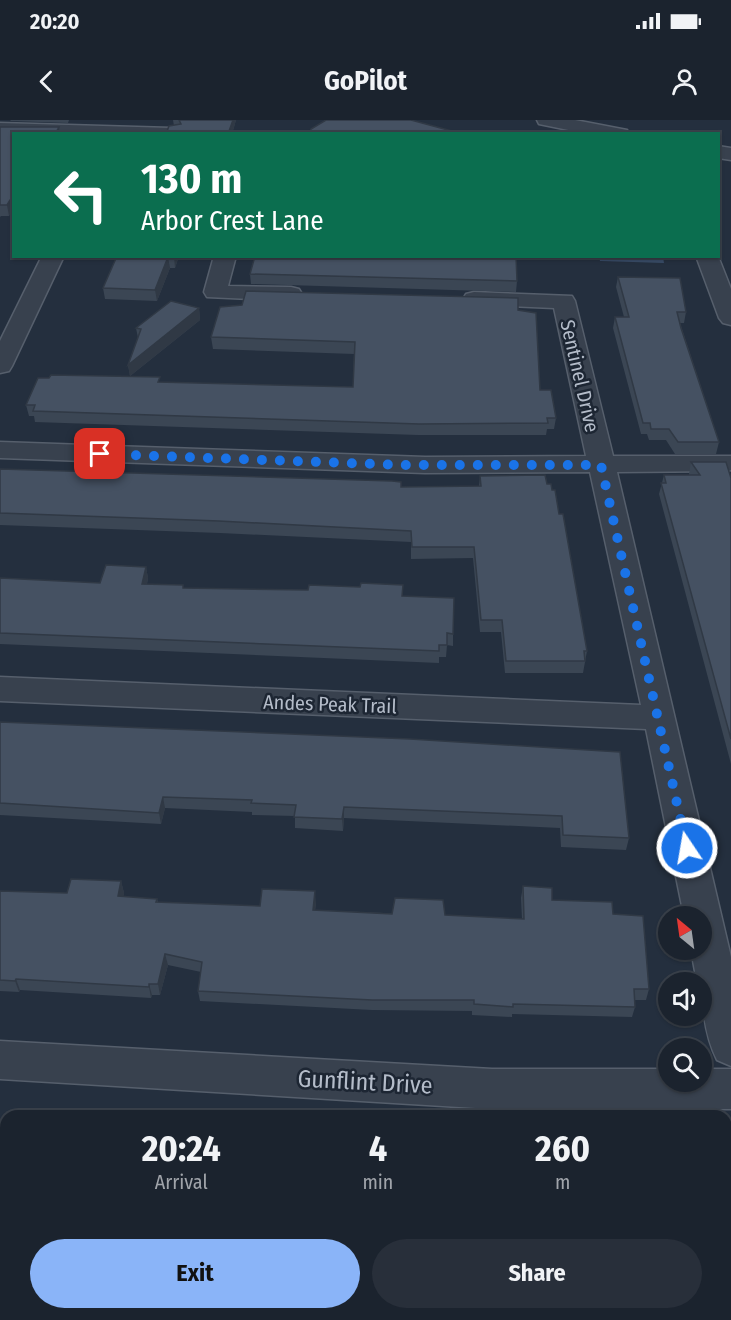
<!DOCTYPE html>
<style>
body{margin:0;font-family:"Fira Sans Condensed",sans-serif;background:#282f3a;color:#f1f3f6;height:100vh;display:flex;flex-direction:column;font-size:22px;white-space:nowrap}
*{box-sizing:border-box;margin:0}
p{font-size:20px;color:#a0a4aa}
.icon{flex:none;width:33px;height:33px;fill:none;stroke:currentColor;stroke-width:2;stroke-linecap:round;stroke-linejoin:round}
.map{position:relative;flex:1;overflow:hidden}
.side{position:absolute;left:0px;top:990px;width:732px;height:210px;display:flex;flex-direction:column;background:#1b232e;border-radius:18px 18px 0 0;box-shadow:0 2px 4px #0004,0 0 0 2px #39404a}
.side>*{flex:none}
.guide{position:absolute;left:12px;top:12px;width:708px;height:126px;border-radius:0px;box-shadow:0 2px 4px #0004,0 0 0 2px #39404a;background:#0b6e4f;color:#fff;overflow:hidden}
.needle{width:39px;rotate:331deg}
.buttons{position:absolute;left:658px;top:786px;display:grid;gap:12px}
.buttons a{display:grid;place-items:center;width:54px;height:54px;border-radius:50%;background:#1b232e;box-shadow:0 2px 4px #0004,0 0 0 2px #39404a;font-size:30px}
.pin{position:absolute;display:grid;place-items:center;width:51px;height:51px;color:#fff;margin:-26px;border-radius:12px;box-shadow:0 3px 9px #0006}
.me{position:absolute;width:66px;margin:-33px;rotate:348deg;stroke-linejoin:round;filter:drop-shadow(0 0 4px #0008)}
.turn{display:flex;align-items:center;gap:21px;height:126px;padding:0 30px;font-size:27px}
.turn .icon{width:78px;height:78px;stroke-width:2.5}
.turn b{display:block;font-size:42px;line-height:51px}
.eta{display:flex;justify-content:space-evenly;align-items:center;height:102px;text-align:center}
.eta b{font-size:36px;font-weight:700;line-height:42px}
.primary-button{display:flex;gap:12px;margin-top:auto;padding:12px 30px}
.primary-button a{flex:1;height:69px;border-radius:36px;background:#8ab4f8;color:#111;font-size:24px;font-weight:700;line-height:69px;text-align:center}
.primary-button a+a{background:#282f3a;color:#f1f3f6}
.status{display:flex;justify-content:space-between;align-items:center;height:42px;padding:0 30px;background:#1b232e;direction:ltr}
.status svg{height:16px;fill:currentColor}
header{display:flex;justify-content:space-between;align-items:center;height:78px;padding:0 30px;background:#1b232e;font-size:27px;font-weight:700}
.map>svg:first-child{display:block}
.water{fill:#394c67}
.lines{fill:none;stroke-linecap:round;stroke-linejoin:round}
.minor-casing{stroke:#565f6c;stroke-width:3}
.minor{fill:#38414e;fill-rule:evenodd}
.wall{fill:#3b4654}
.shaded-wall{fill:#303945}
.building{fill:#455162;stroke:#303945;stroke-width:1.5}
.route{stroke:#1a73e8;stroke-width:10;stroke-dasharray:0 18}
.labels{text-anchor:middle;stroke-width:5;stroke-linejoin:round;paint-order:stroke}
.street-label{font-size:20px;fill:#b4bcc9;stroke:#1d2633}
.near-street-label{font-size:24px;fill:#b4bcc9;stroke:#1d2633}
</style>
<div class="status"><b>20:20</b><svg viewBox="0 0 49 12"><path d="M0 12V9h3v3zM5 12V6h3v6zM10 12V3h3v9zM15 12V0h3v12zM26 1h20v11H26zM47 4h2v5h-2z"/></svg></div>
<header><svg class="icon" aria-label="back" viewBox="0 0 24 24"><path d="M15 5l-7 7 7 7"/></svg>GoPilot<svg class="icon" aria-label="person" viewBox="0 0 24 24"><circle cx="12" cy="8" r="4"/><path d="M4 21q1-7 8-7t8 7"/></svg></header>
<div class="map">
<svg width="731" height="1200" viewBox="0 0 731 1200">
<rect width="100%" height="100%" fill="#242f3e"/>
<path class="water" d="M599,137H663L664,143L600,141Z"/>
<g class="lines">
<g class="minor-casing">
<g id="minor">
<path d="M537,0H575L627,10L629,14H588L539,4Z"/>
<path d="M0,3L171,8L178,10L180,14L0,15Z"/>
<path d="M718,26L731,28V40L718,38Z"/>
<path d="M42,136H64L12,246L9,251L0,253V221Z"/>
<path d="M214,136H236L228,166L291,167L299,169L302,174L299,179L291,181L207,177L204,172Z"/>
<path d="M696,136H718L731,169V205L723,203L719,198Z"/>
<path d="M474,172L572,176L575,181L613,336H731V350L728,351L617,352L731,837V946L717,940C705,916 702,889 702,862H697L691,830H702V796H684L646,609L0,581V557L641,585L590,352L425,353L0,338V322L425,337L586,336L554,188L466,184L463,179L466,174Z"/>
<path d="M0,921L492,949H669V962H702V949H731V989H492L0,959Z"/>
</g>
</g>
<use href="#minor" class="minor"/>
</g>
<g class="wall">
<path d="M10,0H69L68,3L11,1Z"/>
<path d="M173,0H236L232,14L174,6Z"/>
<path d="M0,7H59L60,14H14V90H12L9,96H1L0,97Z"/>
<path d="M117,136H179L175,148H170L157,181L105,179L103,168Z"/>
<path d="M250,154L517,161L516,172L251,164Z"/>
<path d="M618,157L686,192L684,203H680L719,322L716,334H675L666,320H649L647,314H641L613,208L615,197H624L616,167Z"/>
<path d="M199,188L200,200L130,256L128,245L138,218L136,208Z"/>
<path d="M518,190L540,270L556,298L554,309H547L546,315H418L35,302L34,296H29L26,285L160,262L353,267L354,234L213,229L211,217Z"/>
<path d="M691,342L731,358V644L659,374L664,355H689V354Z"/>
<path d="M0,349L401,367L479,366L480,356L547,364L552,370L559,394L587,531L583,553H505L501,512H480L473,438L411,439V422L220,413L0,405Z"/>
<path d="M146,447L148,458L147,464L184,468L402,476L453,514V526L447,525L446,537H439V543L0,524V458L100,463Z"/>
<path d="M0,602L410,619L629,718L626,730L561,727L560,708L344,698L343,711L295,708V696L252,695V692L165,688L161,704L0,695Z"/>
<path d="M121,761L124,773L123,777L157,779L158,782L260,786L316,783L315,790L522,799L521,778L523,766L552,780L613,794L649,869L646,880H635V887L632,897L512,894V897L472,895V891L372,890L200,881L198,871L201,852L168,845L160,875H152L151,878L20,870L19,872L0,871V771L67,773Z"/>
<rect x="0" y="1005" width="6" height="128"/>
<path d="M565,1194H706L707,1200H566Z"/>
</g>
<g class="shaded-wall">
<path d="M233,0H236L232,14H228Z"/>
<path d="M59,7L60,14H55Z"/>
<path d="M10,80L12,90L9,96L7,85Z"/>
<path d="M174,136H179L175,148L174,137Z"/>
<path d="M168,137L170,148L157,181L155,170Z"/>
<path d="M199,188L200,200L130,256L128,245Z"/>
<path d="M146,447L148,458L144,476L142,464Z"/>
<path d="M163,677L165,688L161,704L159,693Z"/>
<path d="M344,687V698L343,711L342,699Z"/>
<path d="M121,761L124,773L121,788L118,776Z"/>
<path d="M315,771L316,783L314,801L313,790Z"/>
<path d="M165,834L168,845L160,875L158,864Z"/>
<path d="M16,859L20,870L19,872L15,861Z"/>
<path d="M149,864L152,875L151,878L149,867Z"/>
</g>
<g class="building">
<path d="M179,0H233L228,14H166L169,6L181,4Z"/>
<path d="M326,0H411L459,13L458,14H309L311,9Z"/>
<path d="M0,7H59L55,14H14V80H10L7,85H0Z"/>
<path d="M117,136H174L168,137L155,170L103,168Z"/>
<path d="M255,136H516L517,161L250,154Z"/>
<path d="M618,157L680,158L686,192H677L681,208L719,322H678L669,309H651L650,303H643L615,197H629Z"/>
<path d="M246,171L518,178V190L536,193L540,270H551L556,298H547L548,303L419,304L33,291L35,285H26L38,258H49L51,255L160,257L158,262L353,267L355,222L211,217L220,187L242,185Z"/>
<path d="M171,181L199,188L128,245L141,209L136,208Z"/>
<path d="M691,342H726L731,358V619L661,363H666L664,355H700Z"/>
<path d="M0,349L392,361L401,362V367L481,366L480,356L545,355L547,364H551L552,370H555L559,394H563L587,531H584L585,541H506L502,500H481L474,427H412L411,411L219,401L0,393Z"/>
<path d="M106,445L146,447L142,464L183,465V468L308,470L309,465L360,467L361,463L403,465L402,476L454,478L453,514L447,513V525H439V531L0,513V458L100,463Z"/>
<path d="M0,602L410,619L620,632L629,718L563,715L562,696L344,687L342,699L294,697L296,685L251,683L252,680L163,677L159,693L0,683Z"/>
<path d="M71,759L121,761L118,776L157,779L156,782L260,786L262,769L315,771L313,790L392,794L395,778L443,780L445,795L524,799L523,766L552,768V780L612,782L613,794L643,796L649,869H634L635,887L513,884V887L474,884V880H372L198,871L202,842L165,834L158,864H149V867L16,859L15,861L0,860V771L67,773Z"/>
<path d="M0,1005H6V1125L0,1124Z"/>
<path d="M569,1194H706L707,1200H569Z"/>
</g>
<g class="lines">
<path class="route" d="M100,334L402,345H601L687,728"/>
</g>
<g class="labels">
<g class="street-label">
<text transform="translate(580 256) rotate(77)" y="7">Sentinel Drive</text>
<text transform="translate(330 584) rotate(2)" y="7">Andes Peak Trail</text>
</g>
<g class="near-street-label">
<text transform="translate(365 962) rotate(3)" y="8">Gunflint Drive</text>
</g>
</g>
</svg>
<div class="buttons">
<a><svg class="needle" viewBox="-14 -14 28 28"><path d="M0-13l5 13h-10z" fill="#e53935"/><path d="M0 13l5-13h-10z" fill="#a0a4aa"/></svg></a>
<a><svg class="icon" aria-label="sound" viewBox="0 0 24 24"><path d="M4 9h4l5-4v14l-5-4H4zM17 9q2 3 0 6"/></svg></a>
<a><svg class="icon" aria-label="search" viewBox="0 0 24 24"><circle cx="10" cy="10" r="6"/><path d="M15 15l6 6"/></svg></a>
</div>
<div class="pin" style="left:100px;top:334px;background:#d93025"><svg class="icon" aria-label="arrive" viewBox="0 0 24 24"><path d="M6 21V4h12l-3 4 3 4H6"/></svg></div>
<svg class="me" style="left:687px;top:728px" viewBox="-20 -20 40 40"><circle r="17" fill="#1a73e8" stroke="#fff" stroke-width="3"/><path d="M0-11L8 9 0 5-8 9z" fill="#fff"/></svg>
<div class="guide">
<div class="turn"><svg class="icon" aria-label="left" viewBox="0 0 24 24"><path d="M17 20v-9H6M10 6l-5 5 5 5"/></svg><div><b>130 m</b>Arbor Crest Lane</div></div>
</div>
<section class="side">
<div class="eta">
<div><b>20:24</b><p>Arrival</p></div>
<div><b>4</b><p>min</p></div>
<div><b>260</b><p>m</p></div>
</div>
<div class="primary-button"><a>Exit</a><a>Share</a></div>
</section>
</div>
